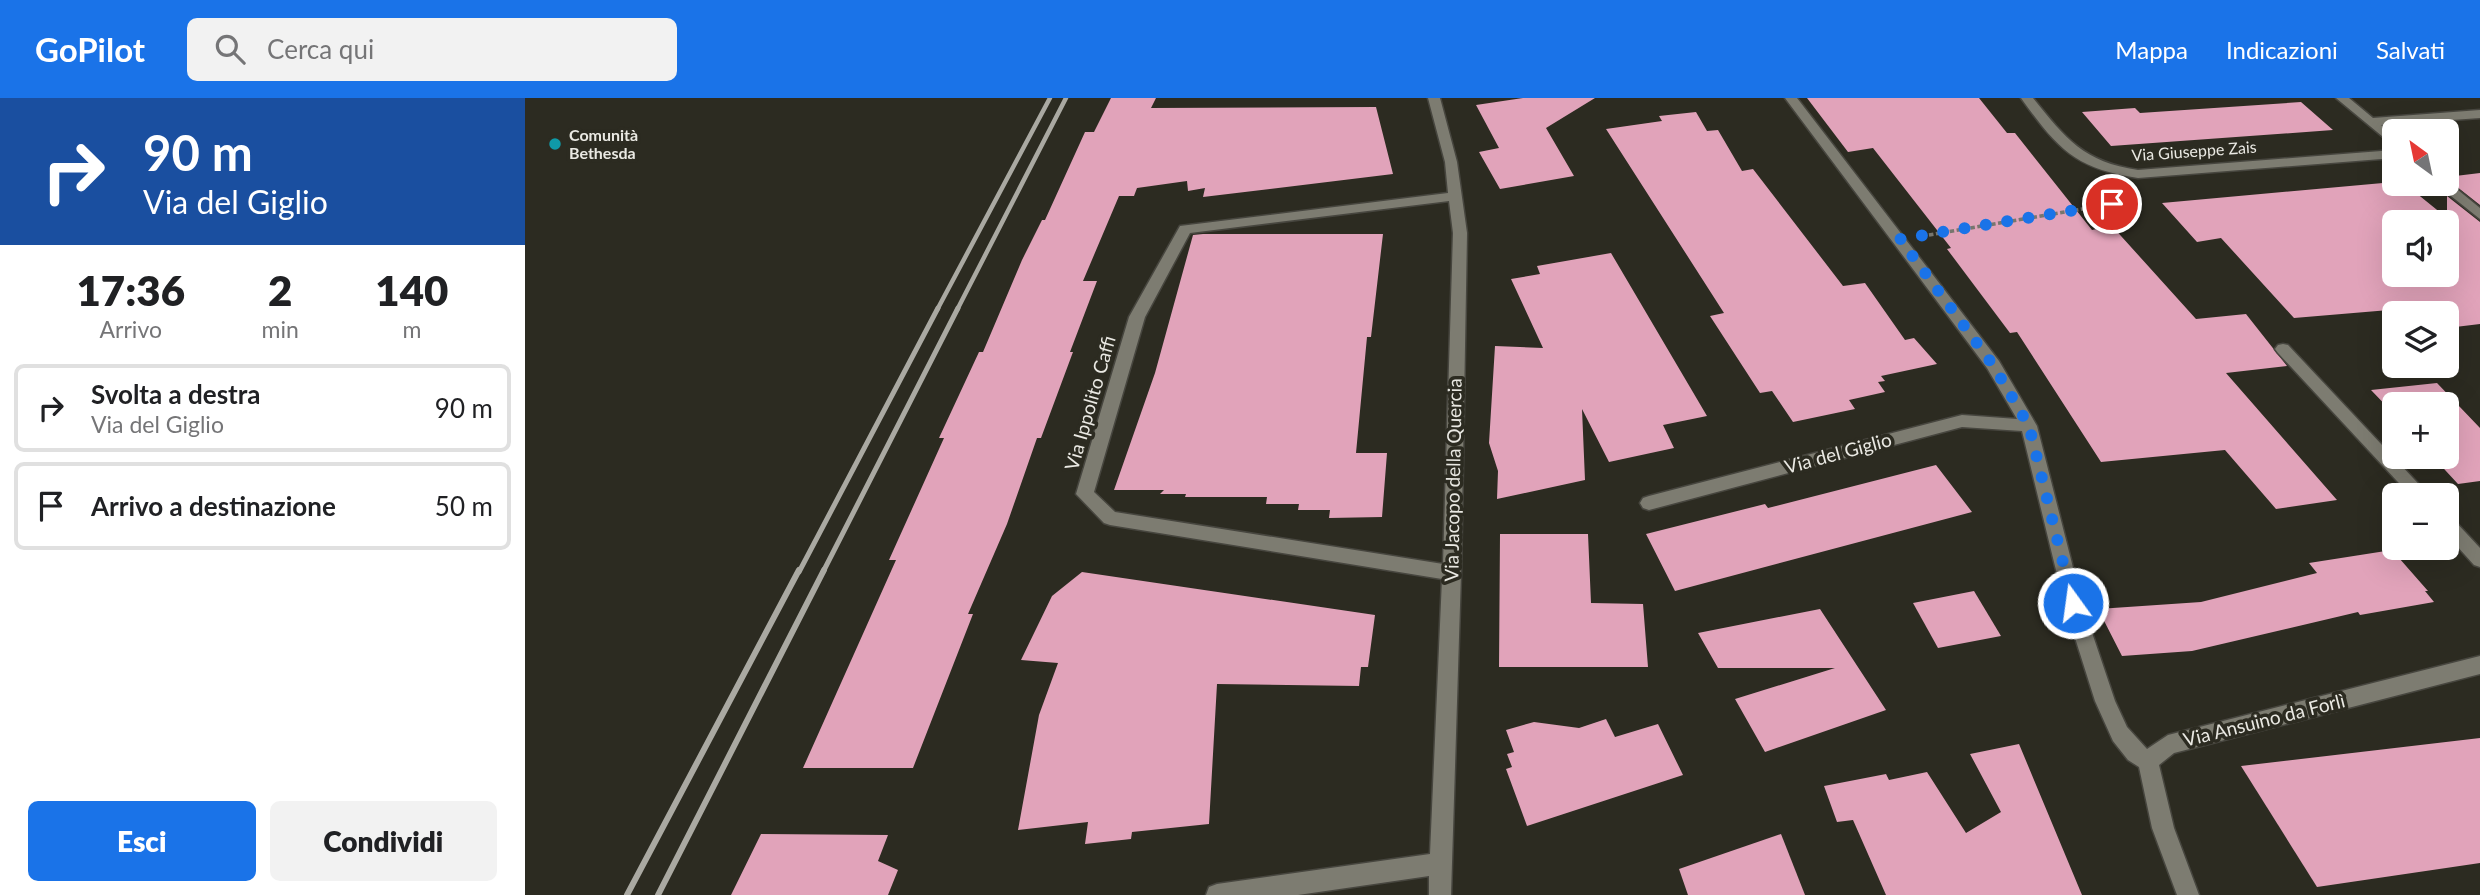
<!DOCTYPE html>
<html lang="it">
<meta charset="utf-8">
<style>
body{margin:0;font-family:Lato,sans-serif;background:#f2f2f2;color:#202124;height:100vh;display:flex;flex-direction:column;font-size:26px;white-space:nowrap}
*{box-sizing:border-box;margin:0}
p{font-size:23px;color:#757577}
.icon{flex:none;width:38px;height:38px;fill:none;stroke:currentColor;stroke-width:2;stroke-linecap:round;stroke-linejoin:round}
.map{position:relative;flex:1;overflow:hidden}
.side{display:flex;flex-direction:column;background:#fff;width:525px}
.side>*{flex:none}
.top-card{background:#1a4fa0;color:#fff;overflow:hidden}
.needle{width:46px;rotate:327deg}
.buttons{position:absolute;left:1857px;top:21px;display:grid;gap:14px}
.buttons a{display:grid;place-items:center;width:77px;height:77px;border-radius:10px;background:#fff;box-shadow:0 7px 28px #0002;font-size:35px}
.pin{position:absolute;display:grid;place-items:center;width:60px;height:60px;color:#fff;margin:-30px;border:4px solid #fff;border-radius:50%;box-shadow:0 2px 7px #0007}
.me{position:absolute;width:77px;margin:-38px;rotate:346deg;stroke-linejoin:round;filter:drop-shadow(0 0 5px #0008)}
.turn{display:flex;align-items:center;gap:24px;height:147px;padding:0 28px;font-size:32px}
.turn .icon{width:91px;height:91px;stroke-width:2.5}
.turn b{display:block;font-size:49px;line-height:60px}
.eta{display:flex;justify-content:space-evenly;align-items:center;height:119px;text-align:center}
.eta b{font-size:42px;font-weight:800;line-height:49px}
.action{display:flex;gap:14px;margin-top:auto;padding:14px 28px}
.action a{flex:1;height:80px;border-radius:10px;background:#1a73e8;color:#fff;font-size:28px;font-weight:800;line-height:80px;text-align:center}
.action a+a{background:#f2f2f2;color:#202124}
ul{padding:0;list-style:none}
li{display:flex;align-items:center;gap:21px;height:88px;margin:0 14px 10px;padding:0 14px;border:4px solid #e0e0e0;border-radius:10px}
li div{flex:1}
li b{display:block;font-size:26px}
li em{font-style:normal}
header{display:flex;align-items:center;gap:42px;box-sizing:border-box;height:98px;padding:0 35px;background:#1a73e8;color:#fff}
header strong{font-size:33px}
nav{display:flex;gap:38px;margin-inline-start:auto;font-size:24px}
.search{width:490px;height:63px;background:#f2f2f2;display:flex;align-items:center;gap:18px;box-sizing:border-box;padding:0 24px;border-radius:10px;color:#757577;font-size:26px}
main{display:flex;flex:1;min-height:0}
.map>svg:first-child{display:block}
.building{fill:#e1a3ba;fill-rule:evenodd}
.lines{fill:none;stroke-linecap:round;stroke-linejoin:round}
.minor-casing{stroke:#47463f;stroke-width:3}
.path{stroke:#77766e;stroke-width:3.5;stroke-dasharray:4.5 2.5;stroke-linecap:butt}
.minor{fill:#7d7c71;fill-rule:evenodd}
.rail-far2{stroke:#aaa9a2;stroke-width:4.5}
.rail-far1{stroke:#aaa9a2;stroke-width:5}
.rail{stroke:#aaa9a2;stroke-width:6}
.route{stroke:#1a73e8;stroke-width:12;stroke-dasharray:0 21.6}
.culture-dot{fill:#0f9aa8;stroke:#2c2b21;stroke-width:2.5}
.labels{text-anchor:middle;stroke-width:7;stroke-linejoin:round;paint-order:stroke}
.far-poi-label{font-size:16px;font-weight:bold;fill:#eae9e3;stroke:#2c2b21;text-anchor:start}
.far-street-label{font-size:16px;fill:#eae9e3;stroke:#2c2b21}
.street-label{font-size:19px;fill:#eae9e3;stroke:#2c2b21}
</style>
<header>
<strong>GoPilot</strong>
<div class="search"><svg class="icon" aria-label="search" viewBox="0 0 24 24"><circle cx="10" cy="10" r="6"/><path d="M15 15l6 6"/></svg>Cerca qui</div>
<nav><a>Mappa</a><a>Indicazioni</a><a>Salvati</a></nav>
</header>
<main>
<section class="side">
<div class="top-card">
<div class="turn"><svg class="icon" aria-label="right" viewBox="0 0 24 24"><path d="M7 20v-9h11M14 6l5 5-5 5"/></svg><div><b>90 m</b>Via del Giglio</div></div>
</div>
<div class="eta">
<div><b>17:36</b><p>Arrivo</p></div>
<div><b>2</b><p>min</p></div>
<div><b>140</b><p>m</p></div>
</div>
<ul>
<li><svg class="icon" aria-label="right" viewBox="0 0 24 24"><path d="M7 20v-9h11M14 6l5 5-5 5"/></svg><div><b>Svolta a destra</b><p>Via del Giglio</p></div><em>90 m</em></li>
<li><svg class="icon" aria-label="arrive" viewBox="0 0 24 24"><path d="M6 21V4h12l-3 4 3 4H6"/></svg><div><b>Arrivo a destinazione</b></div><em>50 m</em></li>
</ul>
<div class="action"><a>Esci</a><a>Condividi</a></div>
</section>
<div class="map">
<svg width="1955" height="797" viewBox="0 0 1955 797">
<rect width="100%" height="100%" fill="#2c2b21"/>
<g class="building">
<path d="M586,0H631L626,10L851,9L868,76L678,99L680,90L663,93L662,83L612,90L609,98H594L558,183H572L545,254H548L516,340H512L482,426L443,516H448L388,670H278L371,462H364L419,340H414L454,254H458L497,162L517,122H520L560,34H569Z"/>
<path d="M998,0H1070L1021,30L1049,78L975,91L954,54L974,50L951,7Z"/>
<path d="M1282,0H1454L1482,35H1490L1567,132L1587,128L1671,221L1721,216L1762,268L1701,275L1812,402L1751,411L1700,352L1576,364L1492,234L1485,235L1422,151L1426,150L1348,50L1323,54Z"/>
<path d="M1776,4L1808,32L1586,48L1557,14L1610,10L1615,15Z"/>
<path d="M1171,14L1182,33L1193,32L1217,73L1228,71L1318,188L1340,185L1380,242L1389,240L1412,266L1356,278L1360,283L1353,284L1360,294L1324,302L1330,311L1268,324L1247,293L1235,295L1185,218L1199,215L1081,31L1137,23L1134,18Z"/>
<path d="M1955,75V107L1922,81V79Z"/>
<path d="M1869,84V86H1880L1922,120V98L1955,124V226L1922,230V215H1893L1888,210L1769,220L1696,140L1672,144L1637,105ZM1869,124H1922V177H1869Z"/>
<path d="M678,136H858L846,239H842L831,355H862L857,419L804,420L805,412H773L774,406H741L742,399H660L661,396H635L639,392H589L630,275L668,137Z"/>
<path d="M1086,155L1182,318L1138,327L1149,350L1084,364L1057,311L1060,382L972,401L973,373L964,345L970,248L1018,250L986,181L1015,176L1012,168Z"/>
<path d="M1912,285L1955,330V383L1933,386L1908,359H1922V306H1869V316L1846,292Z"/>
<path d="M1411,367L1447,414L1150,493L1121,436L1240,406L1243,410Z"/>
<path d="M975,436H1063L1066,505L1118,506L1123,569H974Z"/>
<path d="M1867,452L1903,493H1900L1909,504L1835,517L1833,514L1667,553L1597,558L1573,511L1676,504L1792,475L1784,465Z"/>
<path d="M557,474L850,517L843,569H836L834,588L692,586L684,726L607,734L606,741L560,746L563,724L493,732L514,617L533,565L496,562L527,498Z"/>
<path d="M1449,493L1476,538L1413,550L1388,505Z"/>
<path d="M1295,511L1361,612L1240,654L1210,601L1310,570H1193L1173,535Z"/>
<path d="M1081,621L1090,639L1133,626L1158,677L1002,728L981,671L987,669L982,656L989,654L981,632L1009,624L1054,630Z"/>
<path d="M1955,640V765L1792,789L1716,668Z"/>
<path d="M1494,646L1557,797H1361L1328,722L1312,724L1299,688L1361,676L1364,682L1402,674L1441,735L1476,714L1445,656Z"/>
<path d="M236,736L363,737L353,763L373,772L363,797H206Z"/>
<path d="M1256,736L1280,797H1163L1154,771Z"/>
</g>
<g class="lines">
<g class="minor-casing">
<g id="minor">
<path d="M903,0H915L932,64L942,135L936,475L926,797H904V778L773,797H681L684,789L692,786L905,756L917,481L585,427L579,425L551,396L604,219L655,128L923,95L920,64ZM924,103L928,135L918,466L590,414L569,394L620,219L665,135Z"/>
<path d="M1260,0H1272L1474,263L1512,328L1557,505L1590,603L1602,629L1622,651L1643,637L1955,558V576L1649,655L1634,667L1649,730L1674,797H1652L1627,730L1614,669L1603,662L1588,643L1570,603L1539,505L1497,333L1437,329L1124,412L1118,410L1115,405L1118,400L1124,398L1437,317L1492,321L1462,270Z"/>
<path d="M1496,0H1508C1541,41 1559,64 1613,72L1869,52V60L1613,80C1550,71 1532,50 1496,0Z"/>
<path d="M1811,0H1824L1848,20L1955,12V20L1856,27L1869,38V48Z"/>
<path d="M1922,83L1955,110V121L1911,86H1922Z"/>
<path d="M1758,246L1763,247L1904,397H1885L1753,255L1750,251L1753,247Z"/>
<path d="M1922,419L1928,421L1955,450V469L1949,467L1922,437Z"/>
</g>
</g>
<path class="path" d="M1404,137L1587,106L1591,95"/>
<use href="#minor" class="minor"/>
<g class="rail-far2">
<path d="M412,212L525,0"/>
<path d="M432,212L541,0"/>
</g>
<g class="rail-far1">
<path d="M274,474L413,210"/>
<path d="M298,474L433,210"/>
</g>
<g class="rail">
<path d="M102,797L274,472"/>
<path d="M133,797L299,472"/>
</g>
</g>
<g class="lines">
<path class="route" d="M1548,505L1504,328L1468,267L1375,141L1587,106"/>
</g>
<circle class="culture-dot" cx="30" cy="46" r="7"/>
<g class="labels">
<g class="far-poi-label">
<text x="44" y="43">Comunità<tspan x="44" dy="18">Bethesda</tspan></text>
</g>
<g class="far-street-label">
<text transform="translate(1669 53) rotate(-4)" y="6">Via Giuseppe Zais</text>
</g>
<g class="street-label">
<text transform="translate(565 305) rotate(-74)" y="7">Via Ippolito Caffi</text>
<text transform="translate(1313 355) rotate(-15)" y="7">Via del Giglio</text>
<text transform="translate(928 382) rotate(-89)" y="7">Via Jacopo della Quercia</text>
<text transform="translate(1739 622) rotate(-14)" y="7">Via Ansuino da Forlì</text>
</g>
</g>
</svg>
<div class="buttons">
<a><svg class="needle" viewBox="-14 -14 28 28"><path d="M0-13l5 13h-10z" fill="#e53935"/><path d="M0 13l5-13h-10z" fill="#757577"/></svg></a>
<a><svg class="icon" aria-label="sound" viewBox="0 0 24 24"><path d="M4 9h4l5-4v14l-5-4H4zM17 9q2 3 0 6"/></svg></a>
<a><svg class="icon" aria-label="layers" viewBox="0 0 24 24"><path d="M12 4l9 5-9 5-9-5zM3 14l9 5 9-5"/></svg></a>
<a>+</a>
<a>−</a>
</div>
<div class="pin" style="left:1587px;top:106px;background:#d93025"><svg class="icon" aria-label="arrive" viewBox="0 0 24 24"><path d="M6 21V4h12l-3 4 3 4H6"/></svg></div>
<svg class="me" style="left:1548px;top:505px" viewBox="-20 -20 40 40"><circle r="17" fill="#1a73e8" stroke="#fff" stroke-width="3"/><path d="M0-11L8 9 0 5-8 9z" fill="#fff"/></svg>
</div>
</main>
